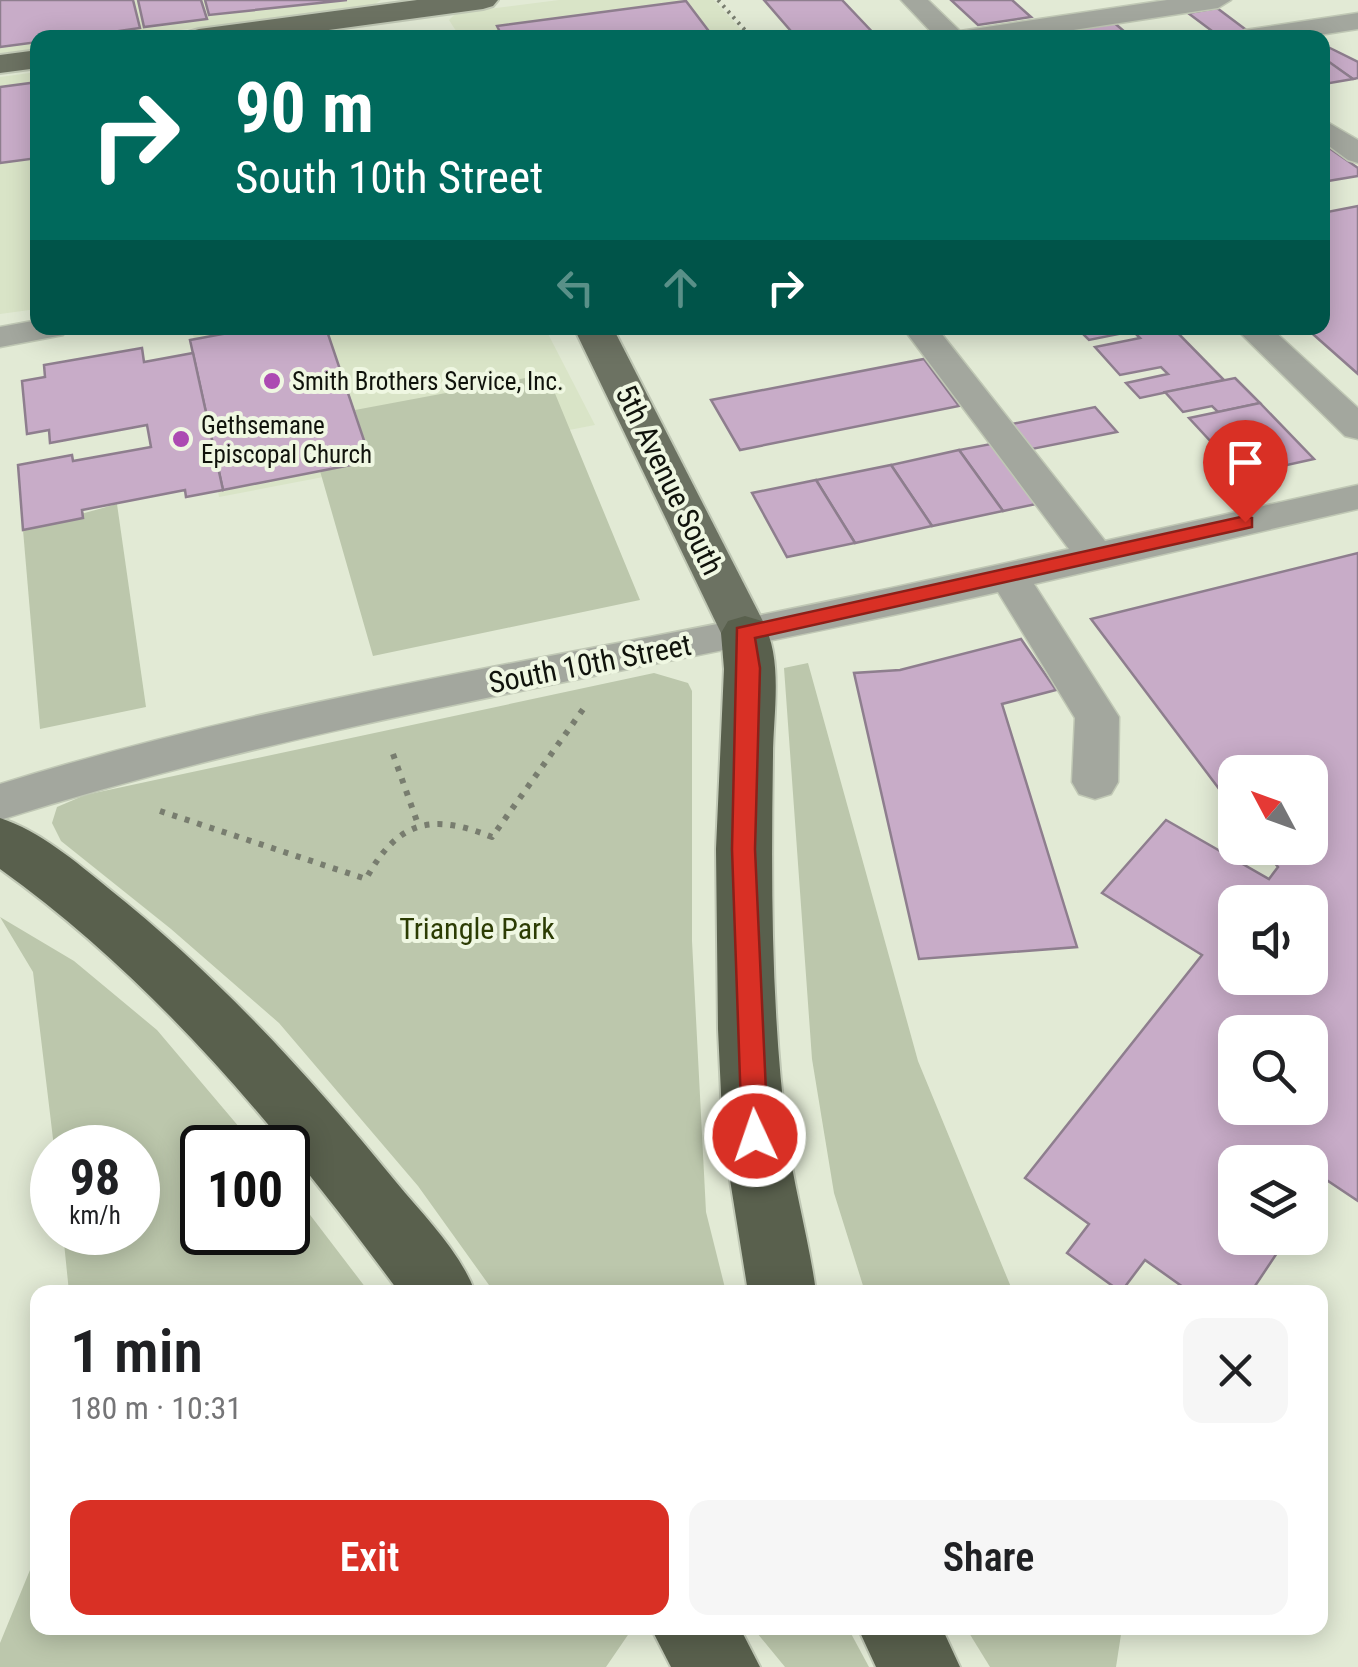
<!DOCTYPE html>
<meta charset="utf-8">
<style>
body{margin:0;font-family:"Roboto Condensed",sans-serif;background:#f6f6f6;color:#202124;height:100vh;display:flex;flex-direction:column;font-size:38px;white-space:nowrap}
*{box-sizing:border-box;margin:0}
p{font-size:32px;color:#757577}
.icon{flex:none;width:55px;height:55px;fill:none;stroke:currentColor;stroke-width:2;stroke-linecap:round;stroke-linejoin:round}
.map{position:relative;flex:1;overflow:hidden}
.details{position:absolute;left:30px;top:1285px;width:1298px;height:350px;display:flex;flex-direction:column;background:#fff;border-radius:20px;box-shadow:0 5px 25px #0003}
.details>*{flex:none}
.hud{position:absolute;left:30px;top:30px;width:1300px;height:305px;border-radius:20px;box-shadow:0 5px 25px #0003;background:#00695c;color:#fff;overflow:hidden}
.needle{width:65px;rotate:311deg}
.buttons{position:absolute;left:1218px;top:755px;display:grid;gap:20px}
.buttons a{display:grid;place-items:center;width:110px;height:110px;border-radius:20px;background:#fff;box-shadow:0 5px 25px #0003;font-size:50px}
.speed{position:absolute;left:30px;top:1125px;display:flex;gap:20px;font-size:50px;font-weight:700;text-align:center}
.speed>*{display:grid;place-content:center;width:130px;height:130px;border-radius:50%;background:#fff;box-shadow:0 5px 25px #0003;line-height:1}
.speed small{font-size:25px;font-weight:400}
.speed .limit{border:5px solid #111;border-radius:15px;background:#fff;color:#111}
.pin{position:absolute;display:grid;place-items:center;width:85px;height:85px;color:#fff;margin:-102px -42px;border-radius:50% 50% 50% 0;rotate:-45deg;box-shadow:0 0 10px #0007}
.pin .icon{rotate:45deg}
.me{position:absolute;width:110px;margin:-55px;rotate:357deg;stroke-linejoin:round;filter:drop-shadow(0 0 8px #0008)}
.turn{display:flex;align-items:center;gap:35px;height:210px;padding:0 40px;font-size:45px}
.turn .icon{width:130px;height:130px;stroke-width:2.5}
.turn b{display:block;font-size:70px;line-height:85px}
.lanes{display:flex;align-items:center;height:95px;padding:0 40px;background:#0003;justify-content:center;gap:50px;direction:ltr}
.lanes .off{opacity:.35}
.round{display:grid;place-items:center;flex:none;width:105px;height:105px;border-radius:20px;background:#f6f6f6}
.head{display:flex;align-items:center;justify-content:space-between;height:170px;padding:0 40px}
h1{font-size:60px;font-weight:600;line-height:75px}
.action{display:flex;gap:20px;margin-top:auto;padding:20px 40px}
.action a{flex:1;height:115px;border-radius:20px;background:#d93025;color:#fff;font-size:40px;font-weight:600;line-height:115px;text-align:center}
.action a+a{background:#f6f6f6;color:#202124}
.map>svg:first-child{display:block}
.built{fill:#d9e4c7}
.green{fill:#bcc7ac}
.building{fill:#c8acc8;stroke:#8e7e8e;stroke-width:2.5;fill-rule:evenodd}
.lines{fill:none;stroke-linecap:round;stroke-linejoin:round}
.minor-casing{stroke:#c0c8b5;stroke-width:3}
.major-casing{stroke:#c0c8b5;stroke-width:4}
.highway-casing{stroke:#c0c8b5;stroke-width:4}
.path-far1{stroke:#787d6f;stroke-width:4;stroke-dasharray:2.5 5;stroke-linecap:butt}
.path{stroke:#787d6f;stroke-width:6;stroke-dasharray:5 8;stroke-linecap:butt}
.minor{fill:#a3a79e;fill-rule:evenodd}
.major{fill:#6c7262;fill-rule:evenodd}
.highway{fill:#59604d;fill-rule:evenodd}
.route{fill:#d93025;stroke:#8d1f18;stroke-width:2.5}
.poi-dot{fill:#ac4bb2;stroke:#eff7e2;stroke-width:4}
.labels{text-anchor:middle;stroke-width:8;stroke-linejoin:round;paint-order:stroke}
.far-poi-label{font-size:25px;fill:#10130c;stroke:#eff7e2;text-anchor:start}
.street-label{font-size:30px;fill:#10130c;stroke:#eff7e2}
.park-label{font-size:30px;fill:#2c3c03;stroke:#eff7e2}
</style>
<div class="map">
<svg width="1358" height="1667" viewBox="0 0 1358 1667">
<rect width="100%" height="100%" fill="#e2ead5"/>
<g class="built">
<path d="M0,0H381L372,6L124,37L38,38L37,49L0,53Z"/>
<path d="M559,0H714L748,37H460L449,20L456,13Z"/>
<path d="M37,72V309L0,314V77Z"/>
<path d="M192,328H545L595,425L219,497Z"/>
</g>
<g class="green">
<path d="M547,374L640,600L373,656L320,471L371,461L355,410Z"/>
<path d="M117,504L146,707L40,729L23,530Z"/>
<path d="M808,663L918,1061L1013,1292H865L834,1193L812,1059L784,668Z"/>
<path d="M654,673L688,683L692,691V941L706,1212L726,1292H494L418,1186L279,1023L171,929L61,841L52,823L57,807L85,795Z"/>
<path d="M0,917L74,961L157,1030L256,1147L202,1148V1232H288V1186L369,1292H69L63,1233L138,1232V1148L54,1147L33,972Z"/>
<path d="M37,1553L38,1628L632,1629L606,1667H0V1643Z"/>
<path d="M753,1628H848L869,1667H785Z"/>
<path d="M966,1628H1122L1116,1667H990Z"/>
</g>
<g class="building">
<path d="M0,0H133L140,28L71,38H38V42L0,47Z"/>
<path d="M138,0H201L207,19L144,27Z"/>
<path d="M205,0H347L209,15Z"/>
<path d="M764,0H842L878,38H797Z"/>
<path d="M951,0H1012L1031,17L978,25Z"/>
<path d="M686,1L714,38H503L497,26Z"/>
<path d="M1217,8L1249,32L1220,37L1188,13Z"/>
<path d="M1112,21L1132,38H1006Z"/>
<path d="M1330,48L1358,62V78L1353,79L1322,58V49Z"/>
<path d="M1325,59L1353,79L1330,83L1322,78Z"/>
<path d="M38,82V158L0,163V87Z"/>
<path d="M1322,143L1358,168V176L1322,182Z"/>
<path d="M1358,206V374L1306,328H1322V213Z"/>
<path d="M255,328H326L371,461L223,490L190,340Z"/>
<path d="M1077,328H1173L1224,380L1140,398L1126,383L1168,374L1161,367L1120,375L1095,347L1140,338L1133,331L1089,340Z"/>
<path d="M142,348L144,362L193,353L223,490L186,497L185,490L82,510L83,518L23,530L18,465L72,455L73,461L151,447L147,425L50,443L49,430L27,434L22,381L45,377L44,365Z"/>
<path d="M924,359L959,406L740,450L711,400Z"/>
<path d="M1235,378L1260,403L1218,412L1212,406L1183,412L1165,392Z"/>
<path d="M1260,403L1314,459L1233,477L1217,459L1225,457L1189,418Z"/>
<path d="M1095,407L1117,432L1032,449L1012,424Z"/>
<path d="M996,443L1041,503L1003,511L959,450Z"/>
<path d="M959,450L1003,511L932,526L891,465Z"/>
<path d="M891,465L932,526L855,543L816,480Z"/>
<path d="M816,480L855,543L787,557L752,493Z"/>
<path d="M1358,553V1201L1325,1179L1310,1202V1162H1235V1238H1287L1251,1292H1190L1145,1260L1121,1292L1067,1253L1089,1224L1025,1178L1202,955L1102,893L1166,820L1269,879L1278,867L1263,848H1310V772H1235V810L1091,619ZM1235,902H1310V978H1235ZM1235,1032H1310V1108H1235Z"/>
<path d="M1021,639L1056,690L1002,704L1077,947L919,959L854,673L900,670Z"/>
</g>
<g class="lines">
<g class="minor-casing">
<g id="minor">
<path d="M901,0H928L960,31L1167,0H1231L1218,8L1021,38H937Z"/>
<path d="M1358,13V29L1300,38H1232L1245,30Z"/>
<path d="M1322,119L1358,140V163L1348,160L1322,141Z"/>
<path d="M38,320V328H68L63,335L0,347V327Z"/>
<path d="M903,328H937L1105,541L1358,485V509L1034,584L1119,717L1118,782L1111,794L1095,799L1079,794L1072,782L1075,718L998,592C665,668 326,717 0,820V784C215,717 434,678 655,636C794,609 932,580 1069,549Z"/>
<path d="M1235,328H1271L1358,408V439L1345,436Z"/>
</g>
</g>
<g class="major-casing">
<g id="major">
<path d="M417,0H498L493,6L483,9L270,38H184L188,32L199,29Z"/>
<path d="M38,50V68L0,73V55Z"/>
<path d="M574,328H613L769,633L762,645L745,650L728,645L721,633Z"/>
</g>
</g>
<g class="highway-casing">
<g id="highway">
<path d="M745,616L762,621C784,657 773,715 773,756C771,881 771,1011 787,1136C794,1188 809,1240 816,1292H748L723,1136L718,1029L716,849L724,669L721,633L728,621Z"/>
<path d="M0,818C40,831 76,862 108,888C216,974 309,1075 396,1182C424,1216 460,1251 475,1292H399C283,1135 160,984 0,869Z"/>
<path d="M651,1628H740L760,1667H671Z"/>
<path d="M858,1628H942L960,1667H876Z"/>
</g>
</g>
<path class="path-far1" d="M718,0L752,38"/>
<g class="path">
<path d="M393,754L419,827"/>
<path d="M160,811L366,879C398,820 432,813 492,837L584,708"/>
</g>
<use href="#minor" class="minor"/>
<use href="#major" class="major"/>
<use href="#highway" class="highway"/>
</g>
<path class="route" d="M1245,516L1252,518V527L755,638L760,668L755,849L768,1136L764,1145L755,1148L746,1145L742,1136L732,849L737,628Z"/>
<g class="poi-dot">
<circle cx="272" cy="381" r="10"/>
<circle cx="181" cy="439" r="10"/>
</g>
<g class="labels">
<g class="far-poi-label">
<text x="292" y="390">Smith Brothers Service, Inc.</text>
<text x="201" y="434">Gethsemane<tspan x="201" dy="29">Episcopal Church</tspan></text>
</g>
<g class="street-label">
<text transform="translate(669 480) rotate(64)" y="10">5th Avenue South</text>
<text transform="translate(590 664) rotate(-11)" y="10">South 10th Street</text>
</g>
<g class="park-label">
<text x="477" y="939">Triangle Park</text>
</g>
</g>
</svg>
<div class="buttons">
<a><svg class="needle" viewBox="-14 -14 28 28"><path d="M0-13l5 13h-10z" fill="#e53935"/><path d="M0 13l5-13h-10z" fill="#757577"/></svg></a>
<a><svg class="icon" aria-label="sound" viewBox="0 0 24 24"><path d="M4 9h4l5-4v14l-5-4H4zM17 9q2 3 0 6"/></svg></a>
<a><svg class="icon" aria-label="search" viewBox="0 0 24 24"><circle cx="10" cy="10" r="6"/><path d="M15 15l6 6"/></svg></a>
<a><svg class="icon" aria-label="layers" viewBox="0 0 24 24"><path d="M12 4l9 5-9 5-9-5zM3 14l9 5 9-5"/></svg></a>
</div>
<div class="speed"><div>98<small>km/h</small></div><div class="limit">100</div></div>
<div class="pin" style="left:1245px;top:522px;background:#d93025"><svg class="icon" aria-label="arrive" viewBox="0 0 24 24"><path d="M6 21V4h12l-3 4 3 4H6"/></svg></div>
<svg class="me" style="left:755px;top:1136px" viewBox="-20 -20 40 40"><circle r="17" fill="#d93025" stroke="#fff" stroke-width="3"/><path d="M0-11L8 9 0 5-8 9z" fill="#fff"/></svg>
<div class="hud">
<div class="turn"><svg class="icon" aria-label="right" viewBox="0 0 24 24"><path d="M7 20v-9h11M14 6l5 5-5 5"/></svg><div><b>90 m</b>South 10th Street</div></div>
<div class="lanes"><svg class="icon off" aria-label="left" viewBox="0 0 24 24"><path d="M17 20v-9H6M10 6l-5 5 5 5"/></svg><svg class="icon off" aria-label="ahead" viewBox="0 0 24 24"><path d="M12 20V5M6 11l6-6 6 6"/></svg><svg class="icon" aria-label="right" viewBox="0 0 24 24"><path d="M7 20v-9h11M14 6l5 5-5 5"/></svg></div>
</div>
<section class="details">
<div class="head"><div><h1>1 min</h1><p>180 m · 10:31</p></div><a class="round"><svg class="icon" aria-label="close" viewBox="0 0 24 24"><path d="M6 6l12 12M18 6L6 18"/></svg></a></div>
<div class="action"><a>Exit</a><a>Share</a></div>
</section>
</div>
